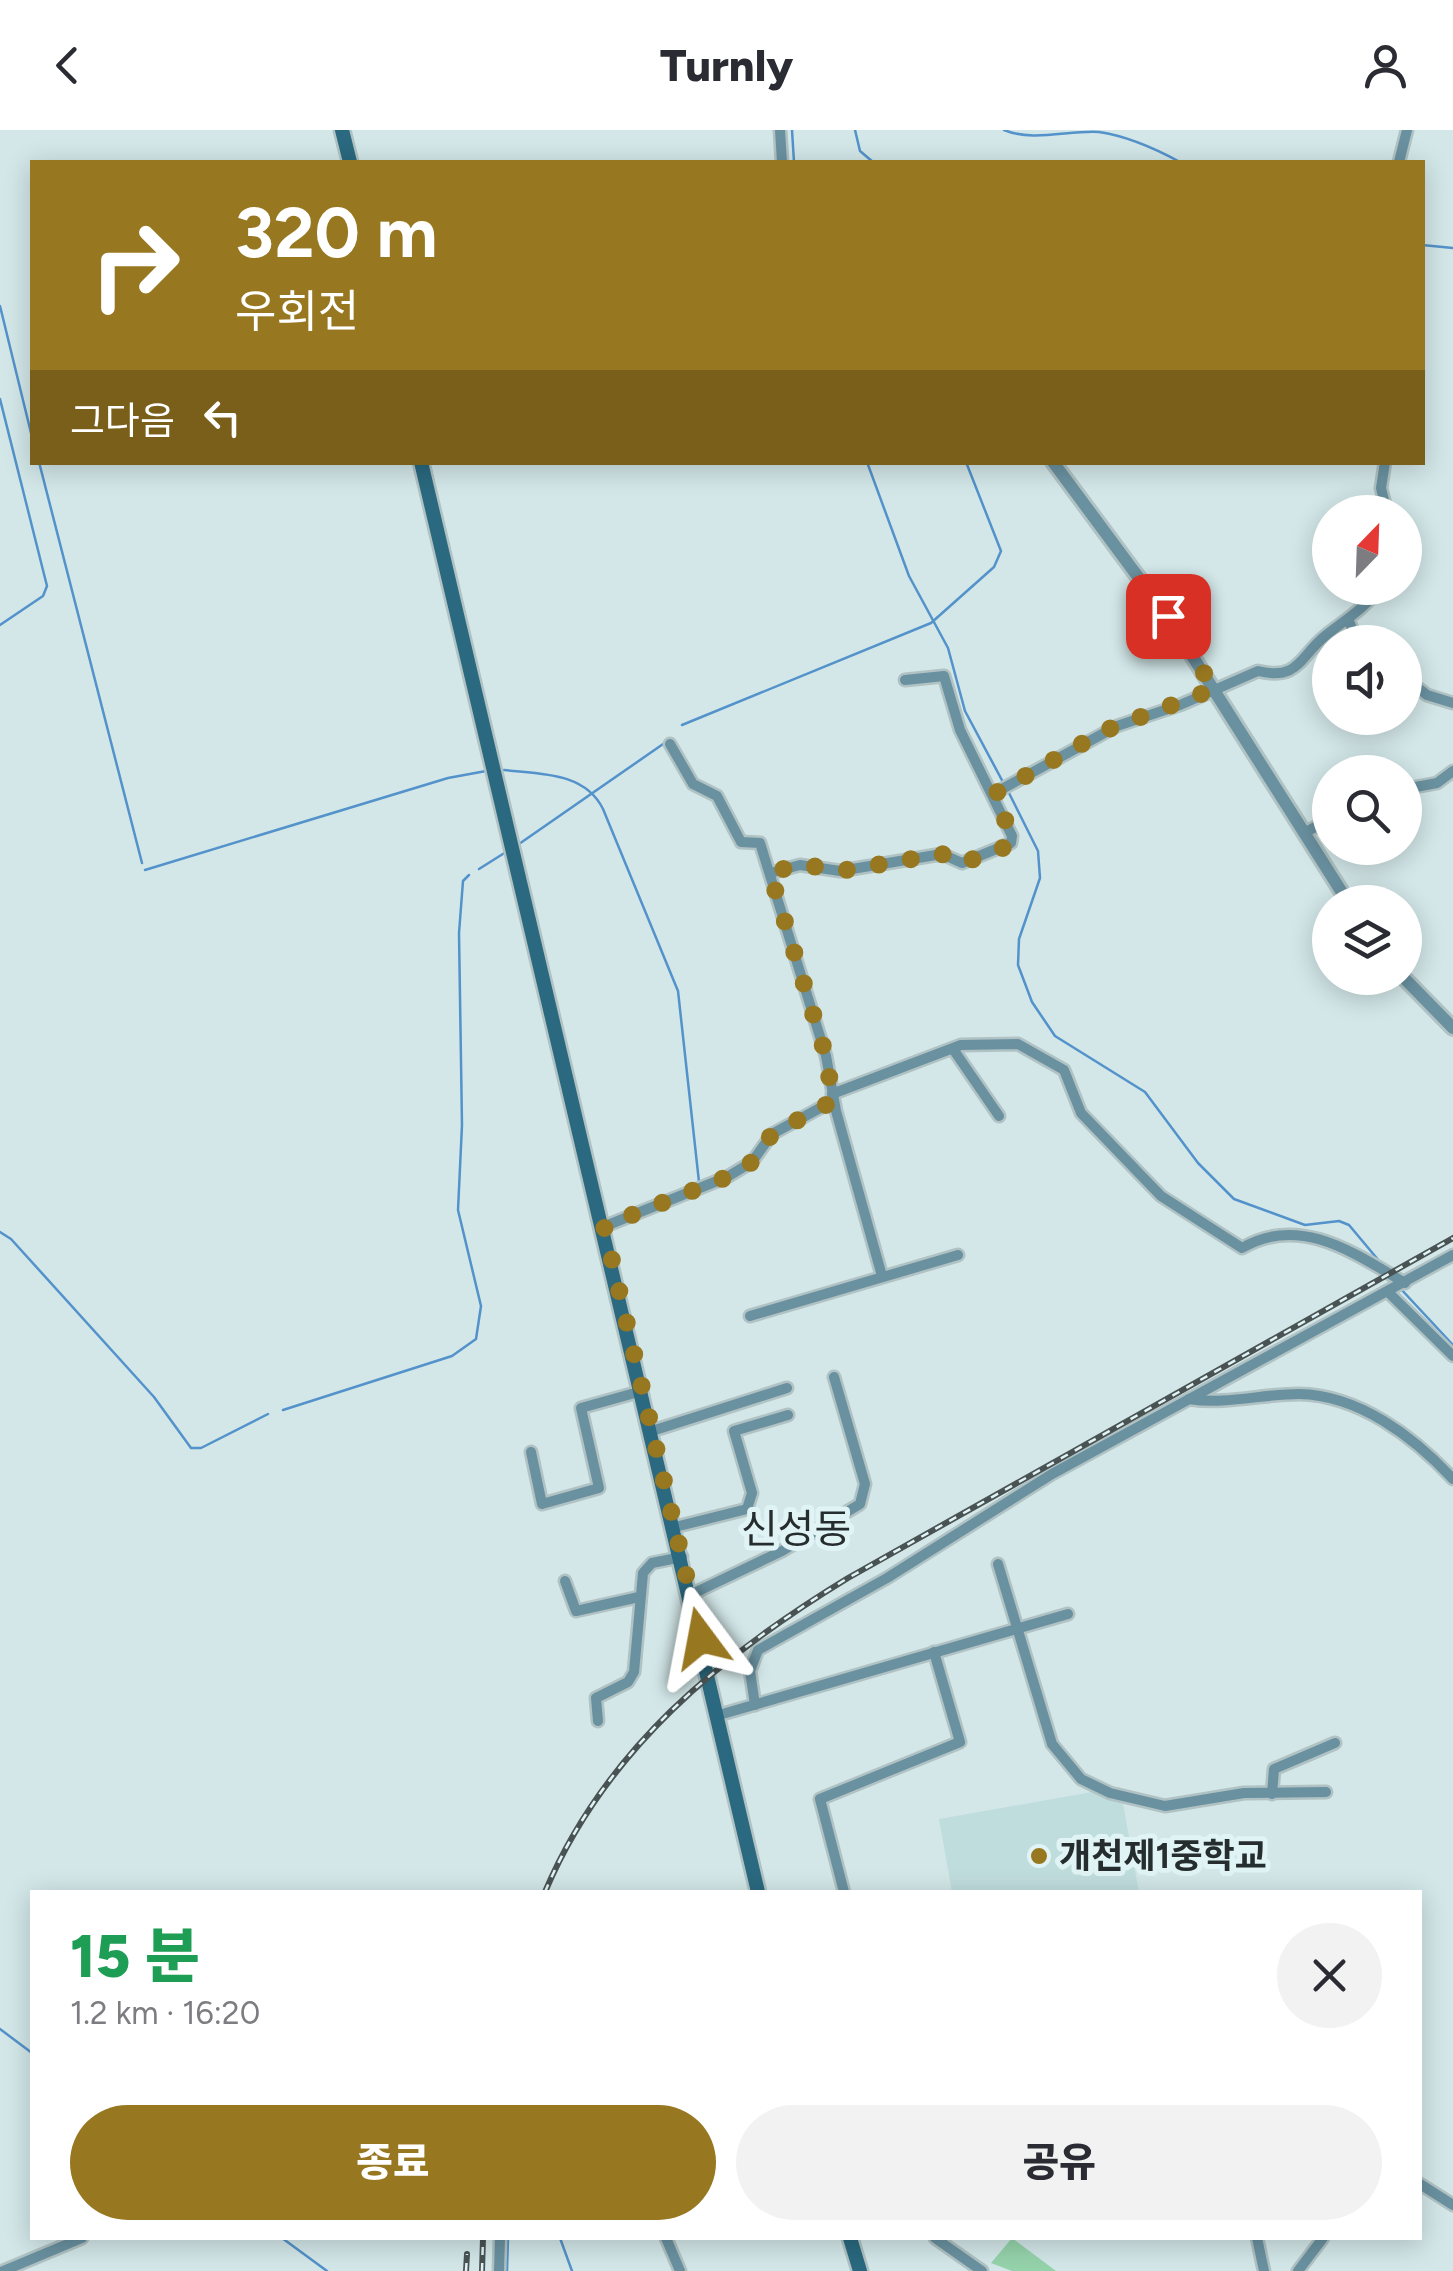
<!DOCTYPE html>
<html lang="ko">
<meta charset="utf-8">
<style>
body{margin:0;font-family:Figtree,"Noto Sans KR",sans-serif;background:#f2f2f3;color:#2b2b33;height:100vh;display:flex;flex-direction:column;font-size:38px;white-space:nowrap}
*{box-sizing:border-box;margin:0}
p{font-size:32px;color:#7c7c81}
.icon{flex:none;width:55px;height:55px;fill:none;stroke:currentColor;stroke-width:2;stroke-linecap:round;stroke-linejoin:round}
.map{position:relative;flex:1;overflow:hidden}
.details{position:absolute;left:30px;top:1760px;width:1392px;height:350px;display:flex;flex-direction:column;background:#fff;border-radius:0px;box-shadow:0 5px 25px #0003}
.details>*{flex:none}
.guide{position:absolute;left:30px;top:30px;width:1395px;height:305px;border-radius:0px;box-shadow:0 5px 25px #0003;background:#987721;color:#fff;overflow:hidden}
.needle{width:65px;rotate:23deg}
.fabs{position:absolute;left:1312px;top:365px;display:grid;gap:20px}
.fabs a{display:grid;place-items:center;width:110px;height:110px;border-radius:50%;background:#fff;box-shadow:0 5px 25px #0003;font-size:50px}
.pin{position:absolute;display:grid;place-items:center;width:85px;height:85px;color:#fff;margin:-42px;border-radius:20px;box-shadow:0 5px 15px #0006}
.me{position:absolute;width:110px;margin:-55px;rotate:347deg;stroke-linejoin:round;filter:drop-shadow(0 0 8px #0008)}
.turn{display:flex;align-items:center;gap:35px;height:210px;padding:0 40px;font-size:45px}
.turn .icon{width:130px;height:130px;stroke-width:2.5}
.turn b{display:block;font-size:70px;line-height:85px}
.then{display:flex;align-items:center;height:95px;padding:0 40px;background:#0003;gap:20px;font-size:38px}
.round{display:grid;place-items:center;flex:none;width:105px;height:105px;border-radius:52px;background:#f2f2f3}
.overview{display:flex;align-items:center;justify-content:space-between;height:170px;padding:0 40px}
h1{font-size:60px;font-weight:800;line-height:75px;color:#1e9e55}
.primary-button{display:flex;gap:20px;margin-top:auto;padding:20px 40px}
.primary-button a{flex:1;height:115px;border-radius:60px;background:#987721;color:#fff;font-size:40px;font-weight:800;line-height:115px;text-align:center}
.primary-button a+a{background:#f2f2f3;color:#2b2b33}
header{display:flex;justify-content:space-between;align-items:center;height:130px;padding:0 40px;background:#fff;font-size:45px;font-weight:800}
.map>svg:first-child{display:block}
.built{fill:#c0ddde}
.grass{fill:#95d3ab}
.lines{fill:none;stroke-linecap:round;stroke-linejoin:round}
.stream{stroke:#5392ca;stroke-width:2.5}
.minor-casing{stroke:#b0c2c3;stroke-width:15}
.tertiary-casing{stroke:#b0c2c3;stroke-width:18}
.secondary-casing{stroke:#b0c2c3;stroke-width:19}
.minor{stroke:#6a91a0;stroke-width:10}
.tertiary{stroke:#6a91a0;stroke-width:12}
.secondary{stroke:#2a697f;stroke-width:14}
.rail-casing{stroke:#4a5354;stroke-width:6}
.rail{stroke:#e1f4f5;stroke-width:2.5;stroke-dasharray:8;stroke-linecap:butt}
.route{stroke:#987721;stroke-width:18;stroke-dasharray:0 32.4}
.poi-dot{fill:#987721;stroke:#e1f4f5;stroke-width:4}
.labels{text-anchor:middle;stroke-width:10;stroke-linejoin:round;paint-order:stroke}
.poi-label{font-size:35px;font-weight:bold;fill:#262d2e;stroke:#e1f4f5;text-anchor:start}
.quarter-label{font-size:40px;fill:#262d2e;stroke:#e1f4f5}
</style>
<header><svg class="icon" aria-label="back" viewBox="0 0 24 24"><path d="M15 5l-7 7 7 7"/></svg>Turnly<svg class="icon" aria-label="person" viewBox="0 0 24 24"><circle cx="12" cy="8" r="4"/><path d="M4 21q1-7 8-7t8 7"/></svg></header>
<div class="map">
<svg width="1453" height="2141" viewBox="0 0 1453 2141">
<rect width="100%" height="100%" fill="#d3e7e8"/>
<path class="built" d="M1120,1657L1139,1762H952L939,1689Z"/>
<path class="grass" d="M1012,2108L1056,2141H1012L991,2133Z"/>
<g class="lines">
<g class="stream">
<path d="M792,0L794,32"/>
<path d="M855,0L860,21L873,32"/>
<path d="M1004,0C1033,12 1069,0 1099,2C1127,6 1156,19 1180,32"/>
<path d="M1422,115L1453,118"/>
<path d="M0,176L32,307"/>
<path d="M0,269L47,456L43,466L0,495"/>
<path d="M39,332L142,733"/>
<path d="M867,332L909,446L948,518L965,581L1004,654"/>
<path d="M682,595L931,493L994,437L1001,421L966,332"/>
<path d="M504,640C540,644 585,642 603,679L678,861L699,1052"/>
<path d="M1008,661L1038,721L1040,748L1019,809L1018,835L1032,872L1055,906L1145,962L1198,1033L1234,1069L1305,1095L1339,1091L1349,1095L1380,1132"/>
<path d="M519,714L666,612"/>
<path d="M479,739L506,722"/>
<path d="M145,740L448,648L486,641"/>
<path d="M0,1102L11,1109L154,1267L191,1318H201L268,1284"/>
<path d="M1400,1158L1453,1215"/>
<path d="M283,1280L452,1226L476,1209L481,1176L458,1080L462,995L459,803L463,751L469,745"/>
<path d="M0,1899L32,1923"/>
<path d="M282,2108L327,2141"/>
<path d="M560,2108L572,2141"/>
<path d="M934,2114L972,2141"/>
<path d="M507,2141L508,2108"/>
</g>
<g class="minor-casing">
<g id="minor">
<path d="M780,0L782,32"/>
<path d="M1399,32L1407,0"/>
<path d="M1385,332L1381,358L1387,382"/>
<path d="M1349,491L1357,512"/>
<path d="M1405,548L1427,565L1453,573"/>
<path d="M670,614L693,654L717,666L741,712L760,713L826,926L836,981L882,1146"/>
<path d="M1405,659L1437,653L1453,641"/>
<path d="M993,664L1117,596L1180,575L1258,541C1299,551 1300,526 1325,506C1345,490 1364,479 1380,458"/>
<path d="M1306,702L1330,689"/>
<path d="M770,743L800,735L840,741L942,724L962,733L1011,713L1012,706L960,600L944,546L905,550"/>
<path d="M953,919L999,986"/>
<path d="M832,964L961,915L1018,914L1064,940L1081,983L1161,1066L1242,1118C1300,1084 1354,1123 1405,1153"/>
<path d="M603,1097L727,1047L752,1032L772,1004L833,971"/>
<path d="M1388,1162L1453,1226"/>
<path d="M750,1186L958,1125"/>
<path d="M1189,1269C1226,1275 1262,1264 1299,1264C1359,1265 1414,1307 1453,1349"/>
<path d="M652,1301L787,1258"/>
<path d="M531,1322L542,1374L599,1358L581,1278L642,1261"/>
<path d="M675,1397L747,1379L752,1363L734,1301L788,1285"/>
<path d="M998,1434L1052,1614L1081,1649L1110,1663L1165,1676L1244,1663L1326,1662"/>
<path d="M565,1451L576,1481L639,1467"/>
<path d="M690,1465L782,1421L860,1374L865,1354L834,1247"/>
<path d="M755,1575L750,1541L758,1520L887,1448L1052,1344L1453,1125"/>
<path d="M719,1585L1068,1484"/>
<path d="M598,1591L596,1568L628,1552L634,1542L643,1443L652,1433L682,1427"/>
<path d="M1272,1664L1274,1639L1335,1613"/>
<path d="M844,1762L820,1669L960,1612L934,1522"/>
<path d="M1420,2054L1453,2075"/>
<path d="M666,2108L680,2141"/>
<path d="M935,2108L982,2141"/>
<path d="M1257,2108L1264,2141"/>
<path d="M3,2141L82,2108"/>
<path d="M499,2141L500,2108"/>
<path d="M1298,2141L1323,2108"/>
</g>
</g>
<g class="tertiary-casing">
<g id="tertiary">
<path d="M1053,332L1167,486L1348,772"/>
<path d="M1404,848L1453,898"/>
</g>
</g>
<g class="secondary-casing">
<g id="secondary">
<path d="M342,0L350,32"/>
<path d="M421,332L758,1762"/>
<path d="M850,2108L860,2141"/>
</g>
</g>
<use href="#minor" class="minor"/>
<use href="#tertiary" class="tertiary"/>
<use href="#secondary" class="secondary"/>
<g class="rail-casing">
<g id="rail">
<path d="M545,1762C605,1620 720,1526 848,1448L1453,1108"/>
<path d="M466,2141L467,2124"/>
<path d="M482,2141L483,2108"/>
</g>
</g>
<use href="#rail" class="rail"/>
</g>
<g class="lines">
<path class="route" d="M701,1508L604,1096L727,1047L752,1032L772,1004L833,971L826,926L770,743L800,734L840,741L942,724L962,733L1002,719L1012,706L994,664L1106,600L1214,559L1168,486"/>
</g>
<circle class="poi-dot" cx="1039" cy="1726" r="10"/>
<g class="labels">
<g class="poi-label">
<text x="1059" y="1738">개천제1중학교</text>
</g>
<g class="quarter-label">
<text x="796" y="1413">신성동</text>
</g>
</g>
</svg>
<div class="fabs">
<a><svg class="needle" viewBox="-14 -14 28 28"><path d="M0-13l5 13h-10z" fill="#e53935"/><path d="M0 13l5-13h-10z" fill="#7c7c81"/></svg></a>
<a><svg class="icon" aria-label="sound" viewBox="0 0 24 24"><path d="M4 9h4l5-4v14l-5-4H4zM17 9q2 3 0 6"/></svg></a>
<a><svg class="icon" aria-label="search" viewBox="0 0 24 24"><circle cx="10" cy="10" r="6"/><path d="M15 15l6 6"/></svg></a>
<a><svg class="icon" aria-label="layers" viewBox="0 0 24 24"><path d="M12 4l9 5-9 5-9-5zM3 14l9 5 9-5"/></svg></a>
</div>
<div class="pin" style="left:1168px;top:486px;background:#d93025"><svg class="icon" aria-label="arrive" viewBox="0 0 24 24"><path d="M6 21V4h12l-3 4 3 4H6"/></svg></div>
<svg class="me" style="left:701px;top:1508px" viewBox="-20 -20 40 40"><path d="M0-17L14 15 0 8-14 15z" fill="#987721" stroke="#fff" stroke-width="4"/></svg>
<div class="guide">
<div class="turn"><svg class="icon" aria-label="right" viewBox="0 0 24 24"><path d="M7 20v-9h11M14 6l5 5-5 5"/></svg><div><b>320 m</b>우회전</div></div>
<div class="then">그다음<svg class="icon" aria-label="left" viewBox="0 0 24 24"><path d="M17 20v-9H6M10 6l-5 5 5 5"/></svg></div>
</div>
<section class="details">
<div class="overview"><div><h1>15 분</h1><p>1.2 km · 16:20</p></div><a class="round"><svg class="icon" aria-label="close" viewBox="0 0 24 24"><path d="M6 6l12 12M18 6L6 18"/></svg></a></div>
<div class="primary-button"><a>종료</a><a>공유</a></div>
</section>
</div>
